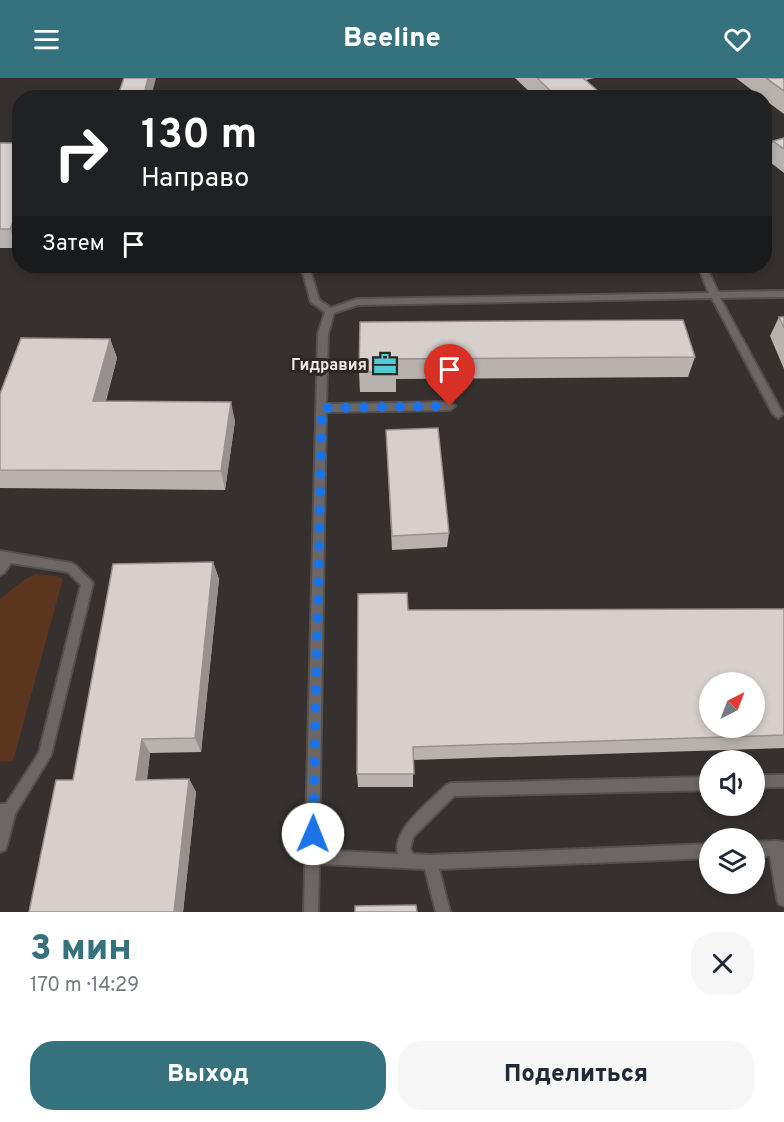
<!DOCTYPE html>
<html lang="ru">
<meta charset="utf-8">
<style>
body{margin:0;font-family:Overpass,sans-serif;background:#f6f6f7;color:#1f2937;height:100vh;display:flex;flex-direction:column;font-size:22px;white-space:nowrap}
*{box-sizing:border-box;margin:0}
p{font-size:20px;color:#747a83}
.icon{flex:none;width:33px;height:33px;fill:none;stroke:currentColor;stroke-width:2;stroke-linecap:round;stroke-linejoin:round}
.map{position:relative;height:834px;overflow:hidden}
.drawer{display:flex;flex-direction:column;background:#fff;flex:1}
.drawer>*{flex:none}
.top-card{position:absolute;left:12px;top:12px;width:760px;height:183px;border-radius:24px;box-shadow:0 3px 9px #0003;background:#202124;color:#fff;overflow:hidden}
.needle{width:39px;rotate:42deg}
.tools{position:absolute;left:699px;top:594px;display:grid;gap:12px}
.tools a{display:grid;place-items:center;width:66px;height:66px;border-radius:50%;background:#fff;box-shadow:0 3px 9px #0003;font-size:30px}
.pin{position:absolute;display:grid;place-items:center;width:51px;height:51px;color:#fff;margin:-62px -26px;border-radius:50% 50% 50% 0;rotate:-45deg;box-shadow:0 0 6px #0007}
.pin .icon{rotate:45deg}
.me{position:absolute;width:66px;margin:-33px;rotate:1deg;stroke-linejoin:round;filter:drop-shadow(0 0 4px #0008)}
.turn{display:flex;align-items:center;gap:21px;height:126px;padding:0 30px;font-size:27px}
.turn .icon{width:78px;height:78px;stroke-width:2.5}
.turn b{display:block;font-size:42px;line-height:51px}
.then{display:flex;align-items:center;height:57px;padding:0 30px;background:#0003;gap:12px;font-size:22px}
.round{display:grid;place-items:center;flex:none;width:63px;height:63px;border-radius:24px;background:#f6f6f7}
.overview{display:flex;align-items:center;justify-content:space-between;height:102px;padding:0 30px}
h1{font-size:36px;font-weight:800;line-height:45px;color:#36727d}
.action{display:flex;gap:12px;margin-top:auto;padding:12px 30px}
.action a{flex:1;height:69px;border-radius:24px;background:#36727d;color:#fff;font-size:24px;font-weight:800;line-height:69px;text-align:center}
.action a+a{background:#f6f6f7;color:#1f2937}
header{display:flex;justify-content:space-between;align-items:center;height:78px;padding:0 30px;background:#36727d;color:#fff;font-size:27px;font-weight:800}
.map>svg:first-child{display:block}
.green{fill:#5b351d}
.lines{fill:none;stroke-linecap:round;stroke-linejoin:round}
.lane-casing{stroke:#534f4d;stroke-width:4}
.lane{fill:#6c6764;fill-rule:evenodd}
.wall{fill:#b8b2af}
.shaded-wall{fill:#96918f}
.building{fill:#d6cfcc;stroke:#96918f;stroke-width:1.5;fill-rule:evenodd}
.route{stroke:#1a73e8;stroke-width:10;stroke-dasharray:0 18}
.labels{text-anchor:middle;stroke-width:6;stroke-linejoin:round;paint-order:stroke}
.poi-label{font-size:16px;font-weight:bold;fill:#ebe8e6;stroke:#2c2725;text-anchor:end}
</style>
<header><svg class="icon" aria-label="menu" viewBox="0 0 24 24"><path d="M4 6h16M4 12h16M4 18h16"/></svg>Beeline<svg class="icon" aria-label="heart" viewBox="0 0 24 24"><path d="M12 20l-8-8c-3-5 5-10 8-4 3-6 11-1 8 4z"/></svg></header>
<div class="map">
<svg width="784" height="834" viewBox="0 0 784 834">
<rect width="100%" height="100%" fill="#36312f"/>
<path class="green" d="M35,496L57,498L63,501L13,683L0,684V521L24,502Z"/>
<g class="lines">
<g class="lane-casing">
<g id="lane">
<path d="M301,188H309L319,222L331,230L357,221L709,215L698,188H706L718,214L784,213V219L720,220L783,336L778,340L773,336L712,220L358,227L334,235L328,256L326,326L450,324L455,328L450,332L326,334L319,772L398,776C391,752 431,723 446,707L451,705L710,699V712L454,718L413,759L410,771L413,776L430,777L710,766V780L439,791L450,834H436L425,791L319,786L318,834H304L318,256L325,234L311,224Z"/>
<path d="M0,473L71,485L75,487L93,505L51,677L15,736L7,767L5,772L0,774V726H6L39,675L81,507L68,494L11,485L4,495L0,497Z"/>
<rect x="754" y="697" width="30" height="12"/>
<path d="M776,763L784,764V828L779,826L777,821L770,778H754V764Z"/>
</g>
</g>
<use href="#lane" class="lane"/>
</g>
<g class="wall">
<path d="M515,0H594L586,2L606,20H536Z"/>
<path d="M736,0H784V36L765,22V20H762Z"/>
<path d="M784,60V95L766,81L773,63Z"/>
<path d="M0,65H20V166L18,170H0Z"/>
<path d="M779,239H784V291L770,258Z"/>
<path d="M360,244L695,279L688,299L396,301V314H360L359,294Z"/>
<path d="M110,261L117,280L106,323L235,343L225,412L0,410V316Z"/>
<path d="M386,352L449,455L447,469L392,472Z"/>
<path d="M213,484L219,501L201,674L150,675L147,702L189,701L196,714L183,834H29L73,702Z"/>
<path d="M784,531V670L413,682V709H358L357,696L408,532Z"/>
</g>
<g class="shaded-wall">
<path d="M148,0H156L151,20H143Z"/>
<path d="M20,128V166L18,170L10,151Z"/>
<path d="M110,261L117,280L100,342L93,323Z"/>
<path d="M231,324L235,343L225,412L221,393Z"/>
<path d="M213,484L219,501L201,674L195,660Z"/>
<path d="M142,661L150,675L145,715L136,702Z"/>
<path d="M189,701L196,714L183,834H174Z"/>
</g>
<g class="building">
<path d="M124,0H148L143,20H117Z"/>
<path d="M537,0H583L606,20H558Z"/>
<path d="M766,0H784V13Z"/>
<path d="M784,60V71L773,63Z"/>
<path d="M0,65H20V128L10,151H0Z"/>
<path d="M779,239H784V250Z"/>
<path d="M683,242L695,279L396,281V294H359L360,244Z"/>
<path d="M21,260L110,261L93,323L231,324L221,393L0,392V316Z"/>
<path d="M438,350L449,455L392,458L386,352Z"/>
<path d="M213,484L195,660L142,661L136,702L189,701L174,834H29L56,702H73L113,486Z"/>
<path d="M407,515L408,532L784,531V657L413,669L414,696H357L358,516ZM710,604H754V650H710Z"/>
<path d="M416,827L417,834H355V828Z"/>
</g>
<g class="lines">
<path class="route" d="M313,756L322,330L450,328"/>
</g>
<defs>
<g id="office-bare" transform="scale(1.8)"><path d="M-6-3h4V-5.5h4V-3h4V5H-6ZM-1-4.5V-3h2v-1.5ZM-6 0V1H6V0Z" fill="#51ccd3" stroke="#2c2725" stroke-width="2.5" paint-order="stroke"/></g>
</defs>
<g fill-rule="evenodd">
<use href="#office-bare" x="385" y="286"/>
</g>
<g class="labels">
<g class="poi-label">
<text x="367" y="292">Гидравия</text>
</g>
</g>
</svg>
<div class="tools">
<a><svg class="needle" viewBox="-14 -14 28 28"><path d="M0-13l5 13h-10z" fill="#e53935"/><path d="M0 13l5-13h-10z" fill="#747a83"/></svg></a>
<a><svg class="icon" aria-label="sound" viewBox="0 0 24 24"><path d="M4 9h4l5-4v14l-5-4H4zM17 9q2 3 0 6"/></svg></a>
<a><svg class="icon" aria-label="layers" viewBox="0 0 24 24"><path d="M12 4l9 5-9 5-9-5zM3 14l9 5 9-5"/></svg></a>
</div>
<div class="pin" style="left:450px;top:328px;background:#d93025"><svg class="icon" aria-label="arrive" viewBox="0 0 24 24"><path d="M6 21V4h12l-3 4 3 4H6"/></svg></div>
<svg class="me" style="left:313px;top:756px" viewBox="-20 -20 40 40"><circle r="19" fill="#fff"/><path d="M0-13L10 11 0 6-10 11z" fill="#1a73e8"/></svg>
<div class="top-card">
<div class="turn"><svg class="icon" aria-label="right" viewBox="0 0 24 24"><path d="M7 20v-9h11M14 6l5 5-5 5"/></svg><div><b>130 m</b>Направо</div></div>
<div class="then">Затем<svg class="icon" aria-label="arrive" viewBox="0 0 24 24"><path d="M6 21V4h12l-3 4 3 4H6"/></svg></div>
</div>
</div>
<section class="drawer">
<div class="overview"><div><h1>3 мин</h1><p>170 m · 14:29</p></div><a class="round"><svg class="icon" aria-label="close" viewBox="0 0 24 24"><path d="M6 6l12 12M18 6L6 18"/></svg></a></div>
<div class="action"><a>Выход</a><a>Поделиться</a></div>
</section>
